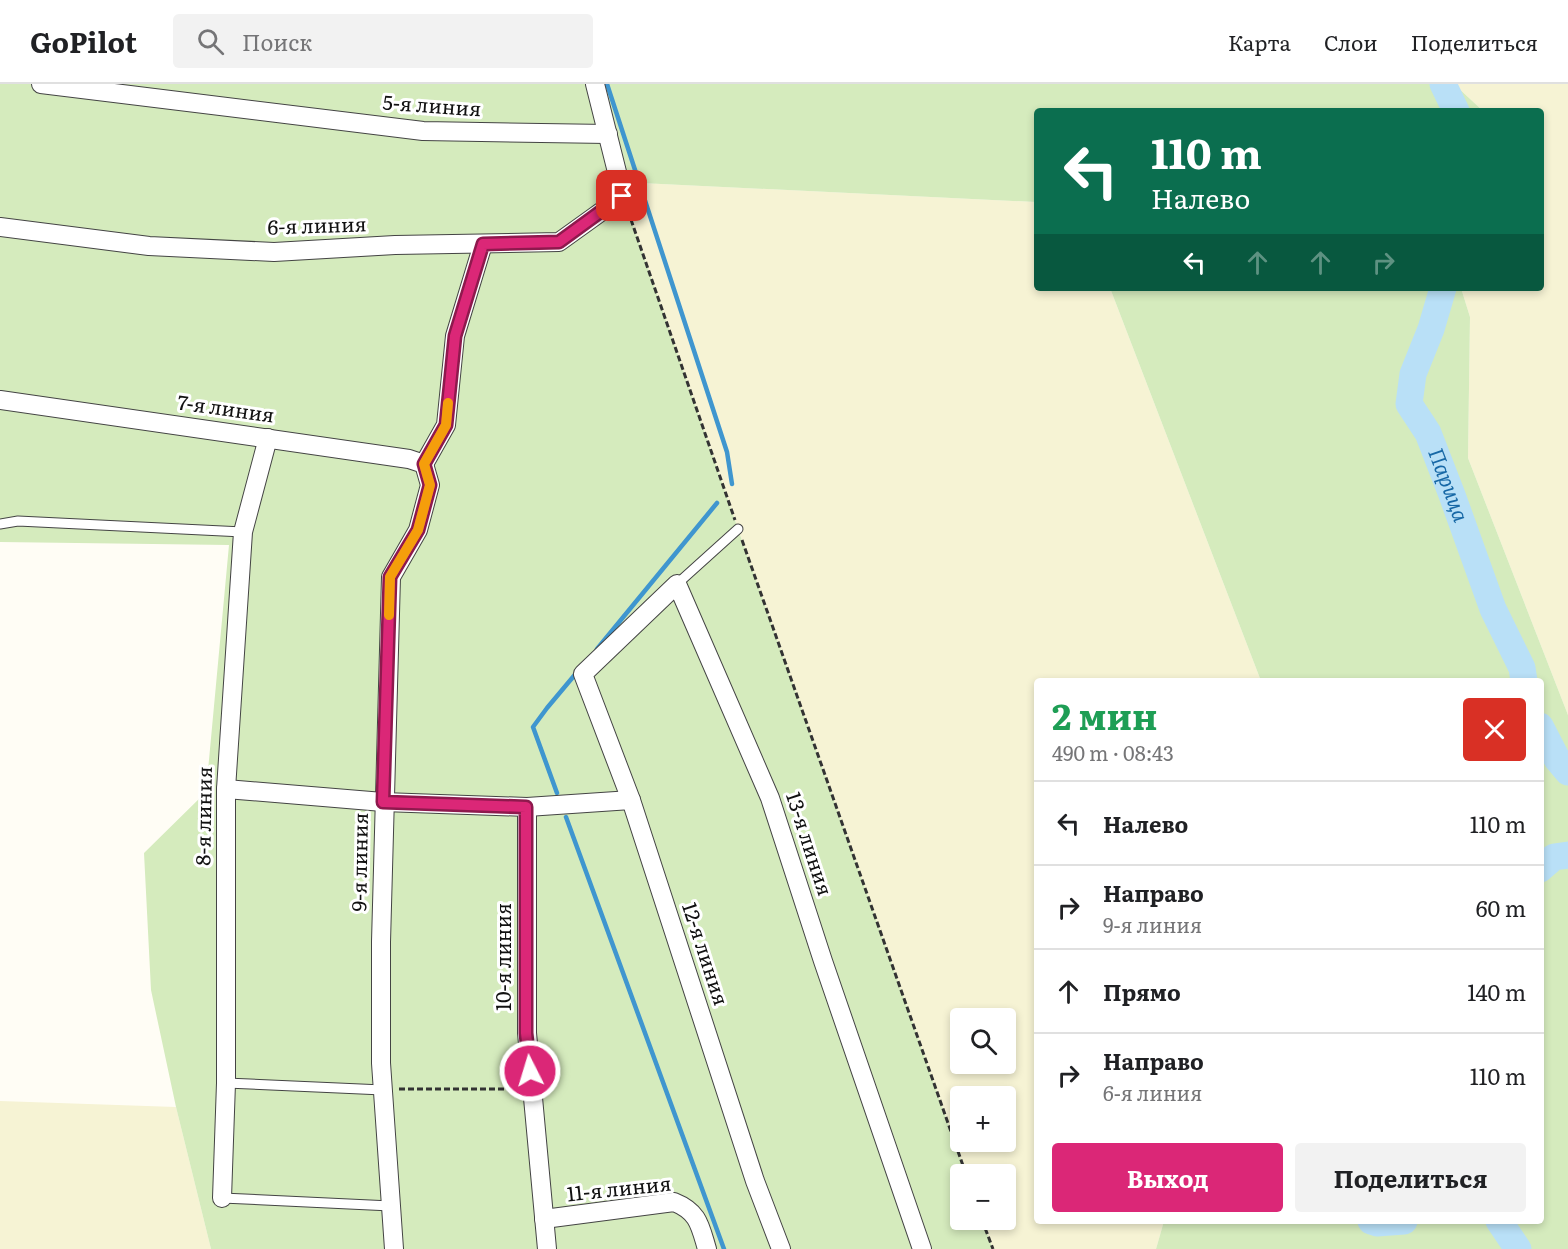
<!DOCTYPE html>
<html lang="ru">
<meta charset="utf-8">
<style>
body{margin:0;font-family:Literata,serif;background:#f2f2f2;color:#202124;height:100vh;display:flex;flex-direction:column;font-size:22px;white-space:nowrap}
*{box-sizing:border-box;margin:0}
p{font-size:20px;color:#757577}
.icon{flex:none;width:33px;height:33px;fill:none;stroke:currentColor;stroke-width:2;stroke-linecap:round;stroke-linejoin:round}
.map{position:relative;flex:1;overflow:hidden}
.side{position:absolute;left:1034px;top:594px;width:510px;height:546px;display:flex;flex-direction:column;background:#fff;border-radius:6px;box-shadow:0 3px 9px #0003}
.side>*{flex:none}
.guide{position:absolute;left:1034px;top:24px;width:510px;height:183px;border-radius:6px;box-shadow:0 3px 9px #0003;background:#0b6e4f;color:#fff;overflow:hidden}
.controls{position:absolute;left:950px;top:924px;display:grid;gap:12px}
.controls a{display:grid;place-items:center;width:66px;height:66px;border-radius:6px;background:#fff;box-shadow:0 3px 9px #0003;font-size:30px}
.pin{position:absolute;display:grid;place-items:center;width:51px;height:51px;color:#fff;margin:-26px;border-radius:12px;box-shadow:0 3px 9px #0006}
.me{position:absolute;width:66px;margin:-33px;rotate:355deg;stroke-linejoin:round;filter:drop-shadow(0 0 4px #0008)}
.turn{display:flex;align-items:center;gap:21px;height:126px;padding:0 18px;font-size:27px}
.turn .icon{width:78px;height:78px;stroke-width:2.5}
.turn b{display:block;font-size:42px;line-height:51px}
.lanes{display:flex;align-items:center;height:57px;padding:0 18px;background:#0003;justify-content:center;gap:30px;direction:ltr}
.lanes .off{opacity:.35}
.round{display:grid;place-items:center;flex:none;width:63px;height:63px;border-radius:6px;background:#f2f2f2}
.head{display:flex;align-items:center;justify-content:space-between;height:102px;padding:0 18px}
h1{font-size:36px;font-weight:700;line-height:45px;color:#1e9e55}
.cta{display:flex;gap:12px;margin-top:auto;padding:12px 18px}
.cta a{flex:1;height:69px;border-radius:6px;background:#db2777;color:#fff;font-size:24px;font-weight:700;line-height:69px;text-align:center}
.cta a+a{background:#f2f2f2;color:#202124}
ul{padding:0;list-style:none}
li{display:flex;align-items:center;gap:18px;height:84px;padding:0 18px;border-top:2px solid #e0e0e0}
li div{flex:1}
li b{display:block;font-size:22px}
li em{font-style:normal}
header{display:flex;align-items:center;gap:36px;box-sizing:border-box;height:84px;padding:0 30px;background:#fff;border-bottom:2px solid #e0e0e0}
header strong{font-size:28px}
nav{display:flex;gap:33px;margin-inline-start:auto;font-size:21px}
.search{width:420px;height:54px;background:#f2f2f2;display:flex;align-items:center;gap:15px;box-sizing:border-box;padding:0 21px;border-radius:6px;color:#757577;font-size:22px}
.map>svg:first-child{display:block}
.farmland{fill:#f6f3d4;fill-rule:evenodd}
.green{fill:#d5ebbd}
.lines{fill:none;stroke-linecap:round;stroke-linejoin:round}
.stream{stroke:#3f96cf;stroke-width:4.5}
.river{stroke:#b9e0f7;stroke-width:27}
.lane-casing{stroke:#444;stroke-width:11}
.street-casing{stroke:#444;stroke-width:20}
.path{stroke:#333;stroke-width:3;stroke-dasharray:6 3;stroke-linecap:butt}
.lane{stroke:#fff;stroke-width:9}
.street{stroke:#fff;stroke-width:18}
.route-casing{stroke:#8e194d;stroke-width:15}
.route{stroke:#db2777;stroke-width:10}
.slow{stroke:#f59e0b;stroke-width:10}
.labels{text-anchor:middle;stroke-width:6;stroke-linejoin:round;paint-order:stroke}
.street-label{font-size:20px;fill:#111;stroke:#fff}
.water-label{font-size:21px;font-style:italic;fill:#1768a6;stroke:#fff}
</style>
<header>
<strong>GoPilot</strong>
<div class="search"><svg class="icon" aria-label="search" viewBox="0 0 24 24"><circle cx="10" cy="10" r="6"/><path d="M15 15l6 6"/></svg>Поиск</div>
<nav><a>Карта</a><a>Слои</a><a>Поделиться</a></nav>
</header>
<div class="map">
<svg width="1568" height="1165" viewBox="0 0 1568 1165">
<rect width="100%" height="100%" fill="#fffdf5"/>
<g class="farmland">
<path d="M1454,0H1568V631L1468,374L1470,233L1461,204H1540V27H1483Z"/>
<path d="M620,98L1036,118V204H1110L1261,597H1036V1137H1164L1156,1165H993L982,1136H1005V1090H966L738,445L623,112ZM960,934H1005V980H960ZM960,1012H1005V1058H960Z"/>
<path d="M0,1017L176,1023L211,1165H0Z"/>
</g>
<g class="green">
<path d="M0,0H1454L1483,27H1036V118L620,98L623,112L738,445L966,1090H960V1136H982L993,1165H211L176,1023L151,906L144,769L206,708L229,461L0,458Z"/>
<path d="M1110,204H1461L1470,233L1468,374L1568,631V1165H1156L1164,1137H1540V597H1261Z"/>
</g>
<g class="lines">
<g class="stream">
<path d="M607,0L727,368L732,400"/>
<path d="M597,565L717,419"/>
<path d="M557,709L533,643L547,624L578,587"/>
<path d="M566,733L724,1165"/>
</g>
<g class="river">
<path d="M1443,0L1456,27"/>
<path id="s1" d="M1443,204L1431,245L1413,290L1409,320L1428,349L1452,411L1493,525L1522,584L1524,597"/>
<path d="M1540,642L1557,675L1568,688"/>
<path d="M1540,785L1554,773L1568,771"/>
<path d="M1371,1137L1377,1139L1404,1137"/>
<path d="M1499,1137L1518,1165"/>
</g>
<g class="lane-casing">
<g id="lane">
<path d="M0,440L18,437L243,448"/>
<path d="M677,500L738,445"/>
<path d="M226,999L383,1006"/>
<path d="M222,1114L391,1122"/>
</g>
</g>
<g class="street-casing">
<g id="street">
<path d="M41,0L423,47L608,50"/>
<path d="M0,143L149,162L274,168L395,161L559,158L623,112L595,0"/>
<path d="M0,316L409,375L424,380L430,401L418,446L391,493L381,858V979L394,1165"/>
<path d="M424,380L446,341L455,252L483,160"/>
<path d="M226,705L383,718L527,723L631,716"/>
<path d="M527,723V949L547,1165"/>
<path d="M222,1114L226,999V705L243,448L268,354"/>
<path d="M544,1135L674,1118C699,1128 700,1142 707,1165"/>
<path d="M781,1165L755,1097L631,716L583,590L677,500L770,714L823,877L922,1165"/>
</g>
</g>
<g class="path">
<path d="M628,127L735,436"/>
<path d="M742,456L966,1090"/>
<path d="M399,1005H518"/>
<path d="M982,1136L993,1165"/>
</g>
<use href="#lane" class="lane"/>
<use href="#street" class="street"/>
</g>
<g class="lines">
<g class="route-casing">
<path id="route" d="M530,987L526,949V723L383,718L390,493L418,446L430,401L424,380L446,341L455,252L483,160L559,158L622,112"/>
</g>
<use href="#route" class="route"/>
<path class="slow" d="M389,531L390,493L418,446L430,401L424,380L446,341L448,319"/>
</g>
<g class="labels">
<g class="street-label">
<text transform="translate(432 22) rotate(4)" y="7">5-я линия</text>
<text transform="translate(317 142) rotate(-2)" y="7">6-я линия</text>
<text transform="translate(226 325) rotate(8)" y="7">7-я линия</text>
<text transform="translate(204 732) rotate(-89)" y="7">8-я линия</text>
<text transform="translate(809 760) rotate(72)" y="7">13-я линия</text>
<text transform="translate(360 778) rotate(-89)" y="7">9-я линия</text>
<text transform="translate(705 870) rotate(72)" y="7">12-я линия</text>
<text transform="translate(504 873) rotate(-90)" y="7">10-я линия</text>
<text transform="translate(619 1105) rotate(-6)" y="7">11-я линия</text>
</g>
<g class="water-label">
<text dy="7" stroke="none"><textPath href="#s1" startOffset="212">Парица</textPath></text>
</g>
</g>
</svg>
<div class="controls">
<a><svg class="icon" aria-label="search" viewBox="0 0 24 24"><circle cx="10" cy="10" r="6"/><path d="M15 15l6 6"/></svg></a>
<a>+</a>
<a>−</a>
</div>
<div class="pin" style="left:622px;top:112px;background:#d93025"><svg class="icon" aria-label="arrive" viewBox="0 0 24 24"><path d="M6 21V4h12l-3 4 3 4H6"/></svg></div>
<svg class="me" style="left:530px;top:987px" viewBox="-20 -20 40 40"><circle r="17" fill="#db2777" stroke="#fff" stroke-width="3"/><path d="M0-11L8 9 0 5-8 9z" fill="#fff"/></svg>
<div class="guide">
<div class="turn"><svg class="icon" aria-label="left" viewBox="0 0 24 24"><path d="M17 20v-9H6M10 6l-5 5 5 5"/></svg><div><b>110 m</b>Налево</div></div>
<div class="lanes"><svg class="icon" aria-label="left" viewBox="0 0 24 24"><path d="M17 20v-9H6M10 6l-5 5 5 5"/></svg><svg class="icon off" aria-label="ahead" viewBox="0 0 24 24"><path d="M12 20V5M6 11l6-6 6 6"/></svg><svg class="icon off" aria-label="ahead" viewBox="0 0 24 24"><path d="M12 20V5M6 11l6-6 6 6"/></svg><svg class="icon off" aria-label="right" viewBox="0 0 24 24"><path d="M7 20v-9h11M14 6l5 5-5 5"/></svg></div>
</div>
<section class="side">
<div class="head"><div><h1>2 мин</h1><p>490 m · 08:43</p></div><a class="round" style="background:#d93025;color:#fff"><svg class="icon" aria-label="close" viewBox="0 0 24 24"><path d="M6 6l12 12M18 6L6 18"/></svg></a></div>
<ul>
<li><svg class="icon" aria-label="left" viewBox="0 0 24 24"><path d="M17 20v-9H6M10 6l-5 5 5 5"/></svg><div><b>Налево</b></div><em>110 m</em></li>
<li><svg class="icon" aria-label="right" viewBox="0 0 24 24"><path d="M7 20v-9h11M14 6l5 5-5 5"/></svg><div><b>Направо</b><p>9-я линия</p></div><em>60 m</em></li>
<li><svg class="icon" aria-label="ahead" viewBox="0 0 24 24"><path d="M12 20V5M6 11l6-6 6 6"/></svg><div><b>Прямо</b></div><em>140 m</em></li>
<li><svg class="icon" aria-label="right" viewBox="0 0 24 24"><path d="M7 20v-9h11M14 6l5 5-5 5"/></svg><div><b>Направо</b><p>6-я линия</p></div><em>110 m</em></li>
</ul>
<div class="cta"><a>Выход</a><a>Поделиться</a></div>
</section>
</div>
